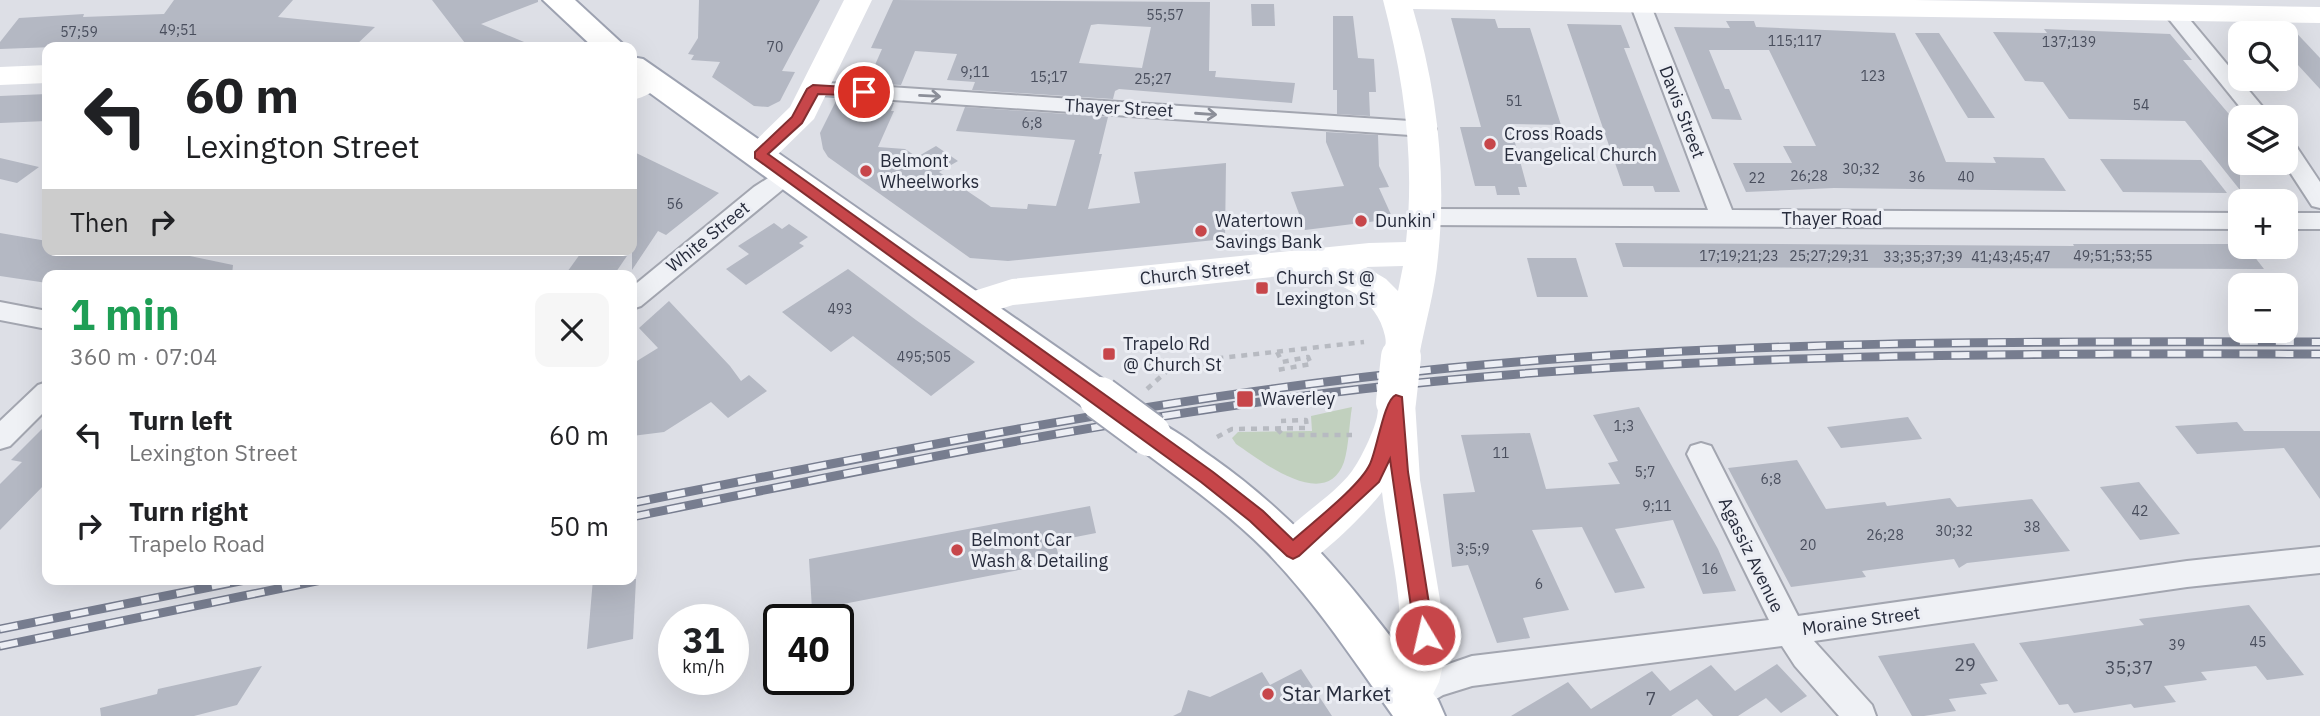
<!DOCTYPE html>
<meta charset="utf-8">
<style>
body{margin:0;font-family:"IBM Plex Sans",sans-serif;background:#f6f6f6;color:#202124;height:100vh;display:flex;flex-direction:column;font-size:26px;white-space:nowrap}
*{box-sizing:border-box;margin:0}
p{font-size:23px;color:#757577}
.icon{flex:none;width:38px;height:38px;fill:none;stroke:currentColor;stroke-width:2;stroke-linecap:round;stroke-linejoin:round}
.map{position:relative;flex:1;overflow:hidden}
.details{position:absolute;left:42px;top:270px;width:595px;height:315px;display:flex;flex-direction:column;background:#fff;border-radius:14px;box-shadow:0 7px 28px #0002}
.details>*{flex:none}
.guide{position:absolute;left:42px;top:42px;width:595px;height:214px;border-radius:14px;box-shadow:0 7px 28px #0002;background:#fff;color:#202124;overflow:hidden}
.fabs{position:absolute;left:2228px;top:21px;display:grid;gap:14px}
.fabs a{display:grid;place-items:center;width:70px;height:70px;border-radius:14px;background:#fff;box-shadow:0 7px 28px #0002;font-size:35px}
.speed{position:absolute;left:658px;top:604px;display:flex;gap:14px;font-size:35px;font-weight:700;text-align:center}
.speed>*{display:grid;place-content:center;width:91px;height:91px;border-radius:50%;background:#fff;box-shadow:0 7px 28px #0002;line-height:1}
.speed small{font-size:18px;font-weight:400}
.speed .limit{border:4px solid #111;border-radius:10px;background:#fff;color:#111}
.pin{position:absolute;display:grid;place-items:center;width:60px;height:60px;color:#fff;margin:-30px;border:4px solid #fff;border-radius:50%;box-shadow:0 2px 7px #0007}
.me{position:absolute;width:77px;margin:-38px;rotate:351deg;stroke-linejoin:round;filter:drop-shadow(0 0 5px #0008)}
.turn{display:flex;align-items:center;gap:24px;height:147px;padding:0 28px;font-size:32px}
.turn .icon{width:91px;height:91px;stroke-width:2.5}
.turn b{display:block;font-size:49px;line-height:60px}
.then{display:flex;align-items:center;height:66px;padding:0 28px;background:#0003;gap:14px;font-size:26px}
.round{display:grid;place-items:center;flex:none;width:74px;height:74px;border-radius:14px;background:#f6f6f6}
.summary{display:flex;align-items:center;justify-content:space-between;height:119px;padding:0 28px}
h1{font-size:42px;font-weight:700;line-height:52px;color:#1e9e55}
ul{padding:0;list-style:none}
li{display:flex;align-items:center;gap:21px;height:91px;padding:0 28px}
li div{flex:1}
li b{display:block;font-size:26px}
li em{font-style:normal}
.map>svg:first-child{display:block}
.green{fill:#c1d0be}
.building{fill:#b4b8c3;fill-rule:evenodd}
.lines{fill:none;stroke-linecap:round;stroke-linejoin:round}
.street-casing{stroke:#a3a6b0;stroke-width:4}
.primary-casing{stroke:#9da2b1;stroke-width:4}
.path{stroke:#b7bac1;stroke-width:4.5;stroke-dasharray:6 6;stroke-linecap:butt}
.street{fill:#eff1f5;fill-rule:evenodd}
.secondary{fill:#fff;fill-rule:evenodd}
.primary{fill:#fff;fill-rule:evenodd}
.rail-casing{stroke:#777d8f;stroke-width:9}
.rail{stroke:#eceef4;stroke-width:6;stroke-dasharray:18;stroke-linecap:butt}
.primary-bridge-casing{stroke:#9da2b1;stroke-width:46;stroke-linecap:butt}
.secondary-bridge{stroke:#fff;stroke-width:40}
.primary-bridge{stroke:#fff;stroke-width:42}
.oneway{stroke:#8b8e98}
.route{fill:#c7464a;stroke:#812e30;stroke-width:2}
.poi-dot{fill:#c7464a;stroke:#eceef4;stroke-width:2.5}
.labels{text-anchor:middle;stroke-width:6;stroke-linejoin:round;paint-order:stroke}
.number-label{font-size:14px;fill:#4a4f5e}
.street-label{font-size:18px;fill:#272c3c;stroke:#eceef4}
.poi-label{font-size:18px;fill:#272c3c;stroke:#eceef4;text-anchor:start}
.near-number-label{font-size:18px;fill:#4a4f5e}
.near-poi-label{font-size:21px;fill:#272c3c;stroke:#eceef4;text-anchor:start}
</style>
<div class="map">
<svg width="2320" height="716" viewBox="0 0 2320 716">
<rect width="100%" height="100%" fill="#dddfe6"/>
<path class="green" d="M1352,407C1349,425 1349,445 1344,462C1326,513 1260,460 1236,444L1232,438L1238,432L1312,431L1311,416Z"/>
<g class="building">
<path d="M174,0H293L278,17L375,27L354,47L161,43L0,49V42L19,18L84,14L83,17L164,14Z"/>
<path d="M432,0H538V2L481,24L536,47H468Z"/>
<path d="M699,0H820L782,71L795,72L780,101L768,107L754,106L712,77L720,62L691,60L694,55L688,54L698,38Z"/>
<path d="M893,0L1210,2L1209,71H1216L1215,77L1295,83L1292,103L1119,89L1115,91L1113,99L972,90L975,82L947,80L957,54L915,51L901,85L867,83L882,49L871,48ZM1098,24L1151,27L1142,68L1079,63L1091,25Z"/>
<path d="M1251,4H1274L1275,26H1252Z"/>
<path d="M1333,16H1353L1358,58L1374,59L1376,92H1369L1370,116L1337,114V90H1333Z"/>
<path d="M1451,18L1495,19L1498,28H1530L1561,125L1510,124L1527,187H1518L1520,195H1497L1495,186H1475L1460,127H1481Z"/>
<path d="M1726,21H1754L1756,27L1895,33L1946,162L1996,163L1993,157L2044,158L2066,191L1834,188L1746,192L1733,163H1792L1783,146H1816L1769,50H1709L1725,89H1729L1742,120L1712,119L1674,27L1730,28Z"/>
<path d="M1567,24L1621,25L1630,48H1624L1680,192H1655L1653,186H1623Z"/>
<path d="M2286,25H2289L2320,58V89L2286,52Z"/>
<path d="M2044,29L2170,34L2192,60H2183L2240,127V190L2185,121L2069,119L2043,82L2025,81L1993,32L2047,33Z"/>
<path d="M1915,33H1939L1995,118H1968Z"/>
<path d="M47,94V121L0,123V96Z"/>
<path d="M837,99L894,103L891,111H894L878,147L905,149L917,157L936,146L958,161L939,172L991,207L1027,209L1028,204L1056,206L1075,140L956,131L965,107L1108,117L1099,154H1102L1088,209L1140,203L1134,172L1226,163L1225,239L1008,261L970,258L828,157L823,149L820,133Z"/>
<path d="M1326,132L1378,135L1379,166L1389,187L1379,188L1393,219L1305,230L1291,192L1344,186L1326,142Z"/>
<path d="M632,151L719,193L666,235L658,231L632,270Z"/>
<path d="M0,158L39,167L17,183L0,179Z"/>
<path d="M2100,159L2201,160L2227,193L2123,192Z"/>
<path d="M774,223L782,229L789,224L808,237L799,243L804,246L746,285L726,269L749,254L738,246Z"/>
<path d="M0,233L47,241V250H161L233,265L232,275H47V283L0,276Z"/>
<path d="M1615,243L2074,246L2073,244H2240V247H2247L2264,269L1623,267Z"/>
<path d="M583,250H631L614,275H565Z"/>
<path d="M1527,258H1576L1588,297H1537Z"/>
<path d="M848,269L916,320L975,362L931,396L853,336L831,352L782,312Z"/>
<path d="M669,301L730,366L741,381L749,375L767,391L728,418L711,402L664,432L632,436V364L658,348L639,328Z"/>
<path d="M1639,407L1718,549L1736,591L1703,594L1673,520L1615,529L1645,588L1615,593L1582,527L1532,530L1569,610L1523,618L1530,638L1497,643L1468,565L1452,567L1443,494L1475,492L1461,435L1530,433L1546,489L1620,484L1608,463L1618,461L1593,415Z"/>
<path d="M1908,417L1922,439L1841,448L1827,427Z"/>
<path d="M2237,422L2244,431H2320V499L2284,448L2197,454L2175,426Z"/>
<path d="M47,424V482L0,530V484L22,462L11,460Z"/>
<path d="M1797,460L1826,509L1885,502L1887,506L1950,498L1957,507L2032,499L2070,551L1967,563L1959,568L1954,559L1862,571L1866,577L1791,587L1728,468Z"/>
<path d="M2139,482L2180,534L2140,540L2100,487Z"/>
<path d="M1090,506L1096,533L1055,541L1060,562L812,610L809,559Z"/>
<path d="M593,579H636L633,639L587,649Z"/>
<path d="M2249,605L2304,675L2267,680L2256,666L2201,672L2207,680L2164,686L2176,702L2134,708L2131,704L2074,713L2068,704L2059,705L2019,643L2144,625L2139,619Z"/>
<path d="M1974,643L1998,681L1980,684L1987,694L1949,699L1956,711L1924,716H1912L1878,656Z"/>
<path d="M1777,664L1807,696L1781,713L1766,698L1738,716H1713L1697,699L1671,716H1511L1568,682L1591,709L1652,671L1670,691L1711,665L1735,691Z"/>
<path d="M262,666L237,705L194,716H101L100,708L157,694L158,689Z"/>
<path d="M1301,669L1332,716H1173L1181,712L1188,690L1210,697L1262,672L1270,685Z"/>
</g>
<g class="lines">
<g class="street-casing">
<g id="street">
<path d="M1641,0L1648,2L1651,6L1732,210L2240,213V229L1424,225L1416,223L1412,217L1416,211L1424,209L1708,210L1631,6L1634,2Z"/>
<path d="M2174,7L2181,9L2271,117H2248L2164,13L2167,9Z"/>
<path d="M813,82L1425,122L1433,124L1436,129L1433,134L1425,136L805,94L802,89L805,84Z"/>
<path d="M2286,141L2294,143L2320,182V208L2312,206L2284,163Z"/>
<path d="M787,168L795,171L799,176L641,306L632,309V287L754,187L779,171Z"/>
<rect x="2286" y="213" width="34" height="16"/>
<path d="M0,302L47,311V329L0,320Z"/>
<path d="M47,382V409L10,446L0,449V421L38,385Z"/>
<path d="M1701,443L1711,446L1798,616L2187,561L2320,547V573L2187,587L1814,641L1872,705L1876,716H1839L1795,666L1782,646L1472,686L1443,695L1409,715L1398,711L1393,700L1398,689L1423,673L1472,656L1769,620L1687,454L1691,446Z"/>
</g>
</g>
<g class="primary-casing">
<g id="primary">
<path d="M543,0H575L626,47H593Z"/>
<path d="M632,57L643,59L1114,387L1120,398L1114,409L1100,413L1086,409L632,80Z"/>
<path d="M1150,419C1173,427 1193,444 1213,458C1312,528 1367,605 1438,700L1445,716H1393C1353,659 1314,600 1265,550C1226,511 1180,479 1136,446L1130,435L1136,424Z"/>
</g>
</g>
<g class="path">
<path d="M1277,352L1282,362L1308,357L1311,364L1277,370"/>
<path d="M1122,369L1364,342"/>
<path d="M1147,389L1175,364"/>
<path d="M1277,429L1283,435H1352"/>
<path d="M1217,437L1232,429L1307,428L1306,420L1281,421"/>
</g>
<use href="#street" class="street"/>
<g class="secondary">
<path d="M844,0H872L814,119L770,162L759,165L748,162L743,155L748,148L790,107Z"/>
<path d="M1383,0H1914L2320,7V23L1413,9C1437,90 1447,173 1438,257C1435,291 1425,324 1419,357L1414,367L1401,371L1388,367C1380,352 1388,349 1385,336C1377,297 1340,284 1308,273L1013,305L971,318L958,314L953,305L958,296L1012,279L1369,243L1406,242C1415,159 1404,80 1383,0ZM1403,266L1398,291L1386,279L1366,267Z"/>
<path d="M47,65V83L0,85V67Z"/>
<path d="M650,71L661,74L665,80C657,91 645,97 632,100V78Z"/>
<path d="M1396,387L1409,392L1415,402L1420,480L1445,630L1443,665L1439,682L1422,716L1393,715L1386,700C1416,634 1390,561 1382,492C1370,509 1313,567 1294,568C1290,569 1283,565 1278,564L1272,551C1287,520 1330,501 1352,471C1361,459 1374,431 1377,417C1379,407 1377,401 1383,392Z"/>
</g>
<use href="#primary" class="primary"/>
<g class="rail-casing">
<g id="rail">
<path d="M632,503C903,449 1174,395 1449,368C1739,340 2030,341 2320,342"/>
<path d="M632,517C886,465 1140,412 1398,385C1704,353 2013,353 2320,354"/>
<path d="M0,629L250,579"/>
<path d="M0,646L326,579"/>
</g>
</g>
<use href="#rail" class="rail"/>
<g class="primary-bridge-casing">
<path id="primary-bridge" d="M1100,398L1150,435"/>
</g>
<path class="secondary-bridge" d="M1396,402L1401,357"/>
<use href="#primary-bridge" class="primary-bridge"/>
</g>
<defs><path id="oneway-shaft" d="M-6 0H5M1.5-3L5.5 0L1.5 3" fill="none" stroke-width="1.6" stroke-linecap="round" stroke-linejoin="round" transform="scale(1.75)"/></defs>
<g class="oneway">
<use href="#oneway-shaft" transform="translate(930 96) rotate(3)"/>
<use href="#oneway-shaft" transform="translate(1206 114) rotate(4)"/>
</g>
<path class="route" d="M813,85L864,88L870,92L864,96L818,94L802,123L768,154L1213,472L1263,511L1293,540C1313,522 1360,486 1370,464C1377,450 1384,399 1396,395L1402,397L1408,472L1434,635L1432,641L1425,644L1418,641L1415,635L1390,459L1379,482L1299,556L1293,559L1287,556L1250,521L1201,482L755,158V152L792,117L807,89Z"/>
<g class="poi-dot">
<circle cx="1490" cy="144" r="7"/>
<circle cx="866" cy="171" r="7"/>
<circle cx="1361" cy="221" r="7"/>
<circle cx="1201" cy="231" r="7"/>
<rect x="1255" y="281" width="14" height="14" rx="3.5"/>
<rect x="1102" y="347" width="14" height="14" rx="3.5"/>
<rect x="1236" y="390" width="18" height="18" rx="3.5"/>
<circle cx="957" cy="550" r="7"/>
<circle cx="1268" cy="694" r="7"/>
</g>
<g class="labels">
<g class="number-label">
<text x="1165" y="20">55;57</text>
<text x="178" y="35">49;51</text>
<text x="79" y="37">57;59</text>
<text x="1795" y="46">115;117</text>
<text x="2069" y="47">137;139</text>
<text x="775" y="52">70</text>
<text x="975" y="77">9;11</text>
<text x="1873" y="81">123</text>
<text x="1049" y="82">15;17</text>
<text x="1153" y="84">25;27</text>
<text x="1514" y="106">51</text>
<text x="2141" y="110">54</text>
<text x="1032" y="128">6;8</text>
<text x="1861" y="174">30;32</text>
<text x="1809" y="181">26;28</text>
<text x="1917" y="182">36</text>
<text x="1966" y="182">40</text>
<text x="1757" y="183">22</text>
<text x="675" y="209">56</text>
<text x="1739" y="261">17;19;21;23</text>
<text x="1829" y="261">25;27;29;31</text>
<text x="2113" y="261">49;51;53;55</text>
<text x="1923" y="262">33;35;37;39</text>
<text x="2011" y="262">41;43;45;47</text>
<text x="840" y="314">493</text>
<text x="924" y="362">495;505</text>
<text x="1624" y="431">1;3</text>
<text x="1501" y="458">11</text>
<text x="1645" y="477">5;7</text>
<text x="1771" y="484">6;8</text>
<text x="1657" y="511">9;11</text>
<text x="2140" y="516">42</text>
<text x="2032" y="532">38</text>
<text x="1954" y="536">30;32</text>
<text x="1885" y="540">26;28</text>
<text x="1808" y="550">20</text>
<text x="1473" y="554">3;5;9</text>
<text x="1710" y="574">16</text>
<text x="1539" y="589">6</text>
<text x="2258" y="647">45</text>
<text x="2177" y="650">39</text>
</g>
<g class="street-label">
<text transform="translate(1119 108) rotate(3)" y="6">Thayer Street</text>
<text transform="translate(1682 112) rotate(69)" y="6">Davis Street</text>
<text x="1832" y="225">Thayer Road</text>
<text transform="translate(708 237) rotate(-39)" y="6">White Street</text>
<text transform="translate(1195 273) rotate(-6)" y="6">Church Street</text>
<text transform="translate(1751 555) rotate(64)" y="6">Agassiz Avenue</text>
<text transform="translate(1861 621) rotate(-8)" y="6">Moraine Street</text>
</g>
<g class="poi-label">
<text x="1504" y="140">Cross Roads<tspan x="1504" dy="21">Evangelical Church</tspan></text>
<text x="880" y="167">Belmont<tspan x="880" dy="21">Wheelworks</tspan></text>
<text x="1215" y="227">Watertown<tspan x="1215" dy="21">Savings Bank</tspan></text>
<text x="1375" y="227">Dunkin'</text>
<text x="1276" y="284">Church St @<tspan x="1276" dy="21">Lexington St</tspan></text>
<text x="1123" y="350">Trapelo Rd<tspan x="1123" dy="21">@ Church St</tspan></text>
<text x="1261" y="405">Waverley</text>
<text x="971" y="546">Belmont Car<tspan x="971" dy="21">Wash &amp; Detailing</tspan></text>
</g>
<g class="near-number-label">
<text x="1965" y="671">29</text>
<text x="2129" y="674">35;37</text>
<text x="1651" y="705">7</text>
</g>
<g class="near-poi-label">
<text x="1282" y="701">Star Market</text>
</g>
</g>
</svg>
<div class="fabs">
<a><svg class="icon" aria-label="search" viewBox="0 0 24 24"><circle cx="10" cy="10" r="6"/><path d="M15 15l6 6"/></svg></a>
<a><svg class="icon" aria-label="layers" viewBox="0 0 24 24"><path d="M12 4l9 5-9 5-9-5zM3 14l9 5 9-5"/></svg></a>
<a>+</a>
<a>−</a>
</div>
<div class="speed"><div>31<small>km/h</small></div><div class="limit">40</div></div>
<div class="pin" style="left:864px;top:92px;background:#d93025"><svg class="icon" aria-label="arrive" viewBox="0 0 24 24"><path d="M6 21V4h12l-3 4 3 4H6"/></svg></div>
<svg class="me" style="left:1425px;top:635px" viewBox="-20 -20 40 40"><circle r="17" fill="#c7464a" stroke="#fff" stroke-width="3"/><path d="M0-11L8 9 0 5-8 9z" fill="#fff"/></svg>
<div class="guide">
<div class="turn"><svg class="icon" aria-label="left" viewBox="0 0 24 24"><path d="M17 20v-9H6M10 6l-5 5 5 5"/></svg><div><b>60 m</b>Lexington Street</div></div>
<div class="then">Then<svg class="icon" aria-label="right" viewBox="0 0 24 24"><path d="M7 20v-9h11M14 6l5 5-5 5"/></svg></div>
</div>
<section class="details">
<div class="summary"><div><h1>1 min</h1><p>360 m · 07:04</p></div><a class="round"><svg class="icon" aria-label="close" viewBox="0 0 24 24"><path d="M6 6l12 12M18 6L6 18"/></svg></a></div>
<ul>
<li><svg class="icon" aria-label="left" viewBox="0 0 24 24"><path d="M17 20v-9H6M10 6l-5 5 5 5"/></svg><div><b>Turn left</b><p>Lexington Street</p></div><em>60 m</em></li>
<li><svg class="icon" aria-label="right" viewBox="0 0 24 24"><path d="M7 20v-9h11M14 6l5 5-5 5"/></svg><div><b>Turn right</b><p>Trapelo Road</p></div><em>50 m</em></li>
</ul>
</section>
</div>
